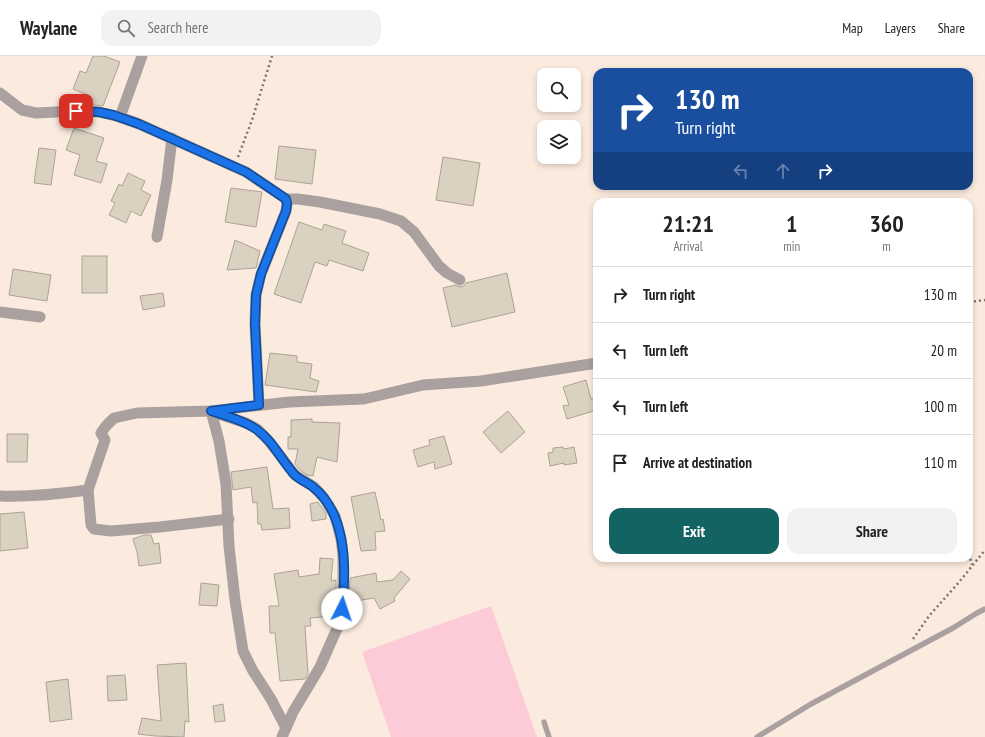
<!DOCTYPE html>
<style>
body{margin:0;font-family:"PT Sans Narrow",sans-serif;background:#f2f2f2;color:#222;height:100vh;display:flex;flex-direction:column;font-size:15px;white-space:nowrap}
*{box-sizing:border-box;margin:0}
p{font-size:13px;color:#767676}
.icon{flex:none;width:22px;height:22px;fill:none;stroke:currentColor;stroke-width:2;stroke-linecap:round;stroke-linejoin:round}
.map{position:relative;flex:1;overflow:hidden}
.side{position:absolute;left:593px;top:142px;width:380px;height:364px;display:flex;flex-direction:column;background:#fff;border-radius:12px;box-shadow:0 2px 6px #0003}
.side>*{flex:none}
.guide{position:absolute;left:593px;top:12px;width:380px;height:122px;border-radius:12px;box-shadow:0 2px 6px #0003;background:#1a4fa0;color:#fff;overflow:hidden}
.tools{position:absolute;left:537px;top:12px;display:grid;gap:8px}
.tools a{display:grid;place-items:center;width:44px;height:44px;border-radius:8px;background:#fff;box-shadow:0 2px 6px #0003;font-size:20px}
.pin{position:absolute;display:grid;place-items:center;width:34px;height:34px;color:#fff;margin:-17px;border-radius:8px;box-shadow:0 2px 6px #0006}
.me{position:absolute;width:44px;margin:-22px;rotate:4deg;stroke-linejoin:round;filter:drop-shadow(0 0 3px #0008)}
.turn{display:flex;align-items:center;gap:14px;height:84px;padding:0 16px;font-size:18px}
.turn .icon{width:52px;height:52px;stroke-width:2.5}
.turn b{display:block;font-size:28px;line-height:34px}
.lanes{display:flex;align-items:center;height:38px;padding:0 16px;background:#0003;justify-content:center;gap:20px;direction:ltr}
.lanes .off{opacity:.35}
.eta{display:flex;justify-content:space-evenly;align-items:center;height:68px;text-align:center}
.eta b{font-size:24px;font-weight:600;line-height:28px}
.primary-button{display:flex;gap:8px;margin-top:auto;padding:8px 16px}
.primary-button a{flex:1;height:46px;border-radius:12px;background:#146363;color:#fff;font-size:16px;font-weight:600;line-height:46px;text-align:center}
.primary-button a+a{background:#f2f2f2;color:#222}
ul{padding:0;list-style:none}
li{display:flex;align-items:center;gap:12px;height:56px;padding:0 16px;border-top:1px solid #e0e0e0}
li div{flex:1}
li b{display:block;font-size:15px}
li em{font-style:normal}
header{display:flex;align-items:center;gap:24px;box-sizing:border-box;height:56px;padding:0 20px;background:#fff;border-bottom:1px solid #e0e0e0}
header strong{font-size:19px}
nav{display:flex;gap:22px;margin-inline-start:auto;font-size:14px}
.search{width:280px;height:36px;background:#f2f2f2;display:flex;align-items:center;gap:10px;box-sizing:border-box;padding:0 14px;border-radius:12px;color:#767676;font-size:15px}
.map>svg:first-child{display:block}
.green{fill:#fdcbd8}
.building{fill:#dad1c1;stroke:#aba393}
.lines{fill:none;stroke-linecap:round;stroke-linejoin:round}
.path{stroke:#7c726a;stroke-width:2.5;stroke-dasharray:2 3;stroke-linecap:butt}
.lane{stroke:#a9a09f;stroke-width:5.5}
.street{stroke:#a9a09f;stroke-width:11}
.route-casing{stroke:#114b97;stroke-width:10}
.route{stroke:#1a73e8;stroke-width:7}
</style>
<header>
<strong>Waylane</strong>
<div class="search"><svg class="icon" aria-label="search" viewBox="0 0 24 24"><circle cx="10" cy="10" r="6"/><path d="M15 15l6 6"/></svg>Search here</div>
<nav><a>Map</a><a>Layers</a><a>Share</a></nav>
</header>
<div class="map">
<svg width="985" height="681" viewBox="0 0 985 681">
<rect width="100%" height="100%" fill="#fbebdf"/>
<path class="green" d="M491,550L537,681H391L362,596Z"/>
<g class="building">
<path d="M93,0H104L120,6L103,50L87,48L90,40L73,33L80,15L86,17Z"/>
<path d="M74,72L104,82L96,105L107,108L101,127L74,119L80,99L66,94Z"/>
<path d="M279,90L316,94L312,128L275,123Z"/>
<path d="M39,92L56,94L51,129L34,127Z"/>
<path d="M443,101L480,107L473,150L436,144Z"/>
<path d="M128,117L145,125L141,134L151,139L141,160L131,155L126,167L109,159L115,147L111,145L119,128L122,130Z"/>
<path d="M231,132L262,136L256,171L225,166Z"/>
<path d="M299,166L322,174L324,168L346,175L342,187L369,197L363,215L329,204L327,210L315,206L301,247L274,238Z"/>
<path d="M235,184L260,195L256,212L227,214Z"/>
<rect x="82" y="200" width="25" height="37"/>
<path d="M13,213L51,219L47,245L9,239Z"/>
<path d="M507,217L515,256L452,271L443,232L455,229L461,231L464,230L466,227Z"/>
<path d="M163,237L165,250L143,254L140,240Z"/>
<path d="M270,297L297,300V306L312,308L310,322L319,325L316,336L265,329Z"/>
<path d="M586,324L591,343L597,342V354L567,363L563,350L569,349L563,331Z"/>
<path d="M508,355L525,376L501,397L483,376Z"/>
<path d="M312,363V366L340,367L337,406L317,401L313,420L307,419L300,414L295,408L298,393H288V381H291V364Z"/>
<path d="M7,378H28L27,406H7Z"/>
<path d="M444,380L452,408L435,413L434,406L418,411L413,394L430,389L429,384Z"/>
<path d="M563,391L564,393L574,391L577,407L564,409V407L550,410L548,397L553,396V392Z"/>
<path d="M267,411L273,453L289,452L290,472L262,474L261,468H258L257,446L253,447L251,431L233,434L231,416Z"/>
<path d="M375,436L381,464L383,463L385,475L375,476L376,494L361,495L351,441Z"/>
<path d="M318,446L326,458V463L312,465L310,448Z"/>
<path d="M24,456L28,492L0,495V458Z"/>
<path d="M144,479H151L154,488L159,487L161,507L139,510L137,496L133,483Z"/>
<path d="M320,502L333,503L331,525L336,524V540L333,560L310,562L311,570H305L308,618L305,623L280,625L275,577H270L269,550H279L274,518L298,514L299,521L319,518Z"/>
<path d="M401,515L410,523L394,542L395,545L380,553L374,542L349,546L350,522L376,517L377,526L393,524Z"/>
<path d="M201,527L219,529L217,550L199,549Z"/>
<path d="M186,607L189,666L185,665L184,681L155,680L138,678L142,662L161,665L157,609Z"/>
<path d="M125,619L127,644L108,645L107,620Z"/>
<path d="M68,623L72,663L50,666L46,626Z"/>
<path d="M223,648L225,665L215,666L213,650Z"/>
</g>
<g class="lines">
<g class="path">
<path d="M238,101L252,64L272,0"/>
<path d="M969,246L985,244"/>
<path d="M969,498L972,509"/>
<path d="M913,583L929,560L960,525L985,494"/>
</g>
<g class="lane">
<path d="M544,666L549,681"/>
<path d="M757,681L811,648L953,572L977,557L985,553"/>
</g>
<g class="street">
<path d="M0,37L22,54L36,57L76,55L99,56L120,61L139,68L246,116L286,143L287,148L286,155L261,218L256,239L255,268L259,349"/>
<path d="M120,61L142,0"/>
<path d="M286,143H298L320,146L380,158L401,165L414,176L439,210L447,217L460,224"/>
<path d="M157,181L167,124L172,82"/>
<path d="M0,256L40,261"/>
<path d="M211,355L219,385L226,428L229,490L235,544L243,595L253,615L271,643L286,672"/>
<path d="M216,357L246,367L257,373L268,384L295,419L314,431L324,442L335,460L341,483L343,499V540L339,568L320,611L293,656L282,681"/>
<path d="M88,434L91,469L94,473L111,475L160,471L229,463"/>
<path d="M0,440C29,441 59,438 88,434L105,384L101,377L106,370L114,362L137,357L211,355L289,346L364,343L423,329L481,325L597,307"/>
</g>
</g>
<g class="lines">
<g class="route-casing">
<path id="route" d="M76,55L99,56L113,59L139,68L246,116L286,143L287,148L286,155L261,218L256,239L255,268L259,349L211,355C226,360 243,364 256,373C272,384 281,403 293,417C299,424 307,426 313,431C317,434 321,438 324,442C347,471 346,518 342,553"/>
</g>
<use href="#route" class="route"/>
</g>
</svg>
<div class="tools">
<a><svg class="icon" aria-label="search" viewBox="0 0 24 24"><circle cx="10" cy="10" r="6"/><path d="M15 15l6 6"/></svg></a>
<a><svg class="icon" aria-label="layers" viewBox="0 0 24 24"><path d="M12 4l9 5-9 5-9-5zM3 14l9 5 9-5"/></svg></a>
</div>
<div class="pin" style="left:76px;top:55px;background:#d93025"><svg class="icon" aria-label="arrive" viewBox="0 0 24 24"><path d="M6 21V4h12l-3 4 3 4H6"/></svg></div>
<svg class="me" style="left:342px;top:553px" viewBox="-20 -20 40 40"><circle r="19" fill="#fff"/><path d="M0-13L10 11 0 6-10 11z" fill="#1a73e8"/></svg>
<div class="guide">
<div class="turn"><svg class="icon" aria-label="right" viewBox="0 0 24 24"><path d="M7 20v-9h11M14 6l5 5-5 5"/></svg><div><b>130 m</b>Turn right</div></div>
<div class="lanes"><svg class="icon off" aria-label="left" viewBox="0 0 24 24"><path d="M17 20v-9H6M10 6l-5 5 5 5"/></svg><svg class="icon off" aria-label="ahead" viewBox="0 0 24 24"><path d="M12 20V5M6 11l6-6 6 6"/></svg><svg class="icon" aria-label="right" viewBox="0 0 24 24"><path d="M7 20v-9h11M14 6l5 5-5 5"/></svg></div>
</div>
<section class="side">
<div class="eta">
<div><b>21:21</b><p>Arrival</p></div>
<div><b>1</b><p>min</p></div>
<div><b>360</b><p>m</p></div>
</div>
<ul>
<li><svg class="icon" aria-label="right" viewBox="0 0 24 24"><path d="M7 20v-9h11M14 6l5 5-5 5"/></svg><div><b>Turn right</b></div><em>130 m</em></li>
<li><svg class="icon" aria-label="left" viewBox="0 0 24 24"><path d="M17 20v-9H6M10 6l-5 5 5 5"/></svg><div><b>Turn left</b></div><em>20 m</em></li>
<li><svg class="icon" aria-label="left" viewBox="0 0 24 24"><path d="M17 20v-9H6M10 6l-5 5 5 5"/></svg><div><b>Turn left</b></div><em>100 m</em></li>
<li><svg class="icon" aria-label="arrive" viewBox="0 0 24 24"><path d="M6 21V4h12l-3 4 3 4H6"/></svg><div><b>Arrive at destination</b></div><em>110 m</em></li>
</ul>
<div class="primary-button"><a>Exit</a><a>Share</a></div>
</section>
</div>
